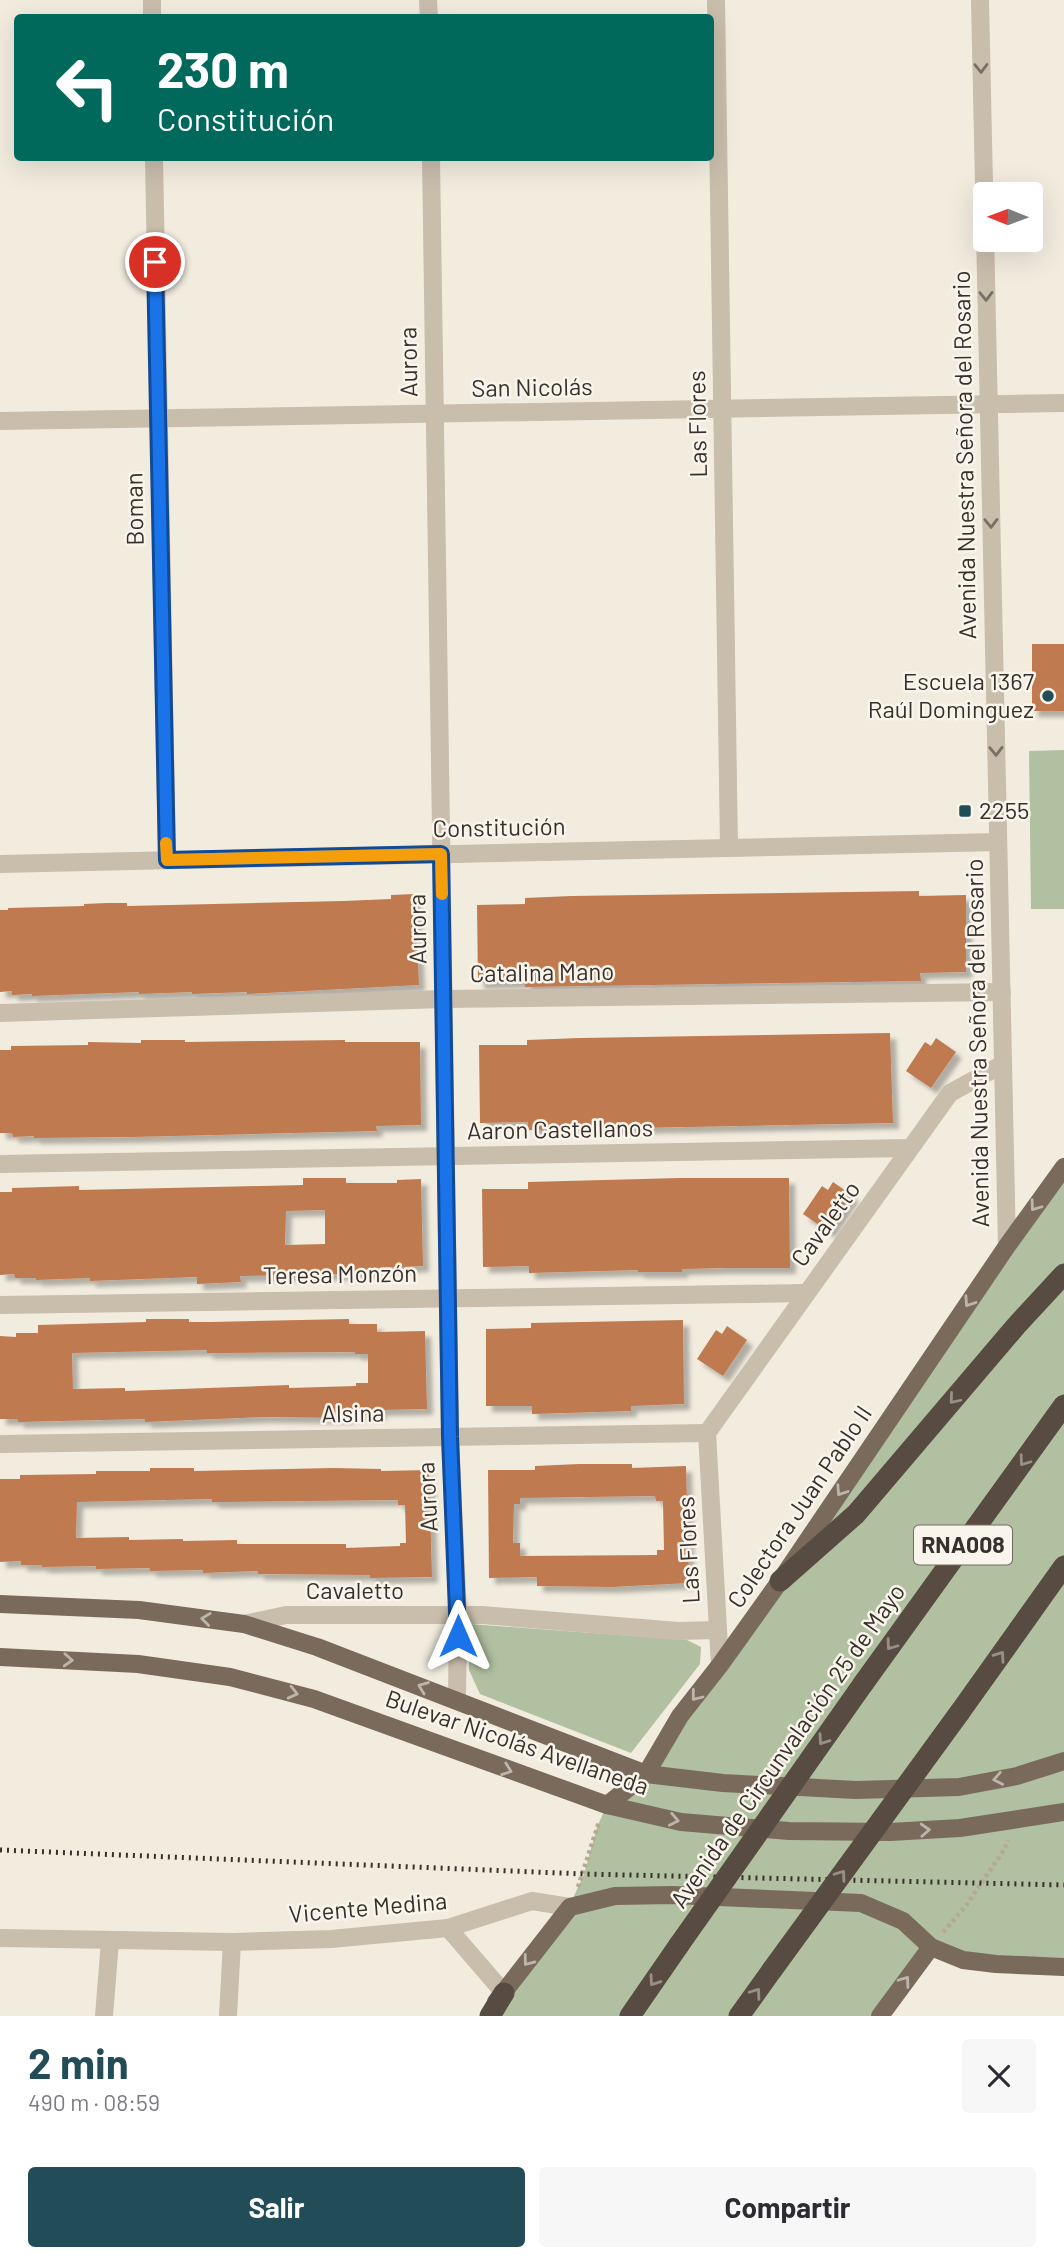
<!DOCTYPE html>
<html lang="es">
<meta charset="utf-8">
<style>
body{margin:0;font-family:Barlow,sans-serif;background:#f7f7f7;color:#2b2b33;height:100vh;display:flex;flex-direction:column;font-size:26px;white-space:nowrap}
*{box-sizing:border-box;margin:0}
p{font-size:23px;color:#7c7c81}
.icon{flex:none;width:38px;height:38px;fill:none;stroke:currentColor;stroke-width:2;stroke-linecap:round;stroke-linejoin:round}
.map{position:relative;height:2016px;overflow:hidden}
.side{display:flex;flex-direction:column;background:#fff;flex:1}
.side>*{flex:none}
.hud{position:absolute;left:14px;top:14px;width:700px;height:147px;border-radius:7px;box-shadow:0 7px 28px #0002;background:#00695c;color:#fff;overflow:hidden}
.needle{width:46px;rotate:271deg}
.fabs{position:absolute;left:973px;top:182px;display:grid;gap:14px}
.fabs a{display:grid;place-items:center;width:70px;height:70px;border-radius:7px;background:#fff;box-shadow:0 7px 28px #0002;font-size:35px}
.pin{position:absolute;display:grid;place-items:center;width:60px;height:60px;color:#fff;margin:-30px;border:4px solid #fff;border-radius:50%;box-shadow:0 2px 7px #0007}
.me{position:absolute;width:77px;margin:-38px;rotate:0deg;stroke-linejoin:round;filter:drop-shadow(0 0 5px #0008)}
.turn{display:flex;align-items:center;gap:24px;height:147px;padding:0 28px;font-size:32px}
.turn .icon{width:91px;height:91px;stroke-width:2.5}
.turn b{display:block;font-size:49px;line-height:60px}
.round{display:grid;place-items:center;flex:none;width:74px;height:74px;border-radius:7px;background:#f7f7f7}
.summary{display:flex;align-items:center;justify-content:space-between;height:119px;padding:0 28px}
h1{font-size:42px;font-weight:700;line-height:52px;color:#224c57}
.action{display:flex;gap:14px;margin-top:auto;padding:14px 28px}
.action a{flex:1;height:80px;border-radius:7px;background:#224c57;color:#fff;font-size:28px;font-weight:700;line-height:80px;text-align:center}
.action a+a{background:#f7f7f7;color:#2b2b33}
.map>svg:first-child{display:block}
.green{fill:#b1c0a0}
.building{fill:#bf7a50;fill-rule:evenodd;filter:url(#shadow)}
.lines{fill:none;stroke-linecap:round;stroke-linejoin:round}
.path{stroke:#b5a896;stroke-width:4.5;stroke-dasharray:3.5 3.5;stroke-linecap:butt}
.minor{stroke:#c9bdac;stroke-width:18}
.major{stroke:#796a5c;stroke-width:18}
.highway{stroke:#584c42;stroke-width:21}
.rail{stroke:#38302a;stroke-width:5;stroke-dasharray:2 5;stroke-linecap:butt}
.highway-bridge{stroke:#584c42;stroke-width:21}
.oneway{stroke:#796f64}
.oneway2{stroke:#bfb6ab}
.oneway3{stroke:#989086}
.route-casing{stroke:#114b97;stroke-width:18}
.route{stroke:#1a73e8;stroke-width:12}
.slow{stroke:#f59e0b;stroke-width:12}
.poi-dot{fill:#224c57;stroke:#f9f5ec;stroke-width:2.5}
.labels{text-anchor:middle;stroke-width:5;stroke-linejoin:round;paint-order:stroke}
.shield{fill:#f9f5ec;stroke:#726b64;stroke-width:2}
.shield-label{font-size:23px;font-weight:bold;fill:#38302a}
.street-label{font-size:24px;fill:#38302a;stroke:#f9f5ec}
.poi-label{font-size:24px;fill:#38302a;stroke:#f9f5ec;text-anchor:end}
</style>
<div class="map">
<svg width="1064" height="2016" viewBox="0 0 1064 2016">
<defs>
<filter id="shadow"><feDropShadow dx="6" dy="6" stdDeviation="2" flood-color="#0004"/></filter>
</defs>
<rect width="100%" height="100%" fill="#f2ecdf"/>
<g class="green">
<path d="M1064,750V909H1031L1029,751Z"/>
<path d="M1064,1167V1967L931,1947L880,2016H486L569,1907L584,1874L597,1827L607,1805L646,1774Z"/>
<path d="M469,1624L687,1640L701,1647L700,1664L631,1753L480,1694L469,1670Z"/>
</g>
<g class="building">
<rect x="1032" y="644" width="32" height="67"/>
<path d="M919,891V896L966,895V972L920,973L921,981L525,987V982L478,983L477,905L525,904V898L571,896Z"/>
<path d="M415,894L419,985L247,994V992L192,994V992L139,994V992L32,996V994L12,995V991L0,992V910H8V908L84,906V904L107,903H127V906L343,901L391,899V895Z"/>
<path d="M890,1033L893,1123L528,1130V1122L480,1123L479,1045H527V1040L580,1038Z"/>
<path d="M936,1038L956,1052L931,1088L906,1071L925,1042L931,1046Z"/>
<path d="M141,1040H185V1042L345,1040V1042H420L421,1125L376,1126L377,1131L131,1137L34,1138V1136L13,1137L12,1133H0V1050H11V1046L88,1045V1042L141,1043Z"/>
<path d="M303,1178H346V1183H397V1180L421,1179L423,1266L376,1268V1273L351,1274L240,1276L241,1282L197,1284V1277L90,1281V1278L36,1280V1278H15L14,1274L0,1275V1192H12V1188L79,1186V1190L303,1185ZM325,1210V1244L285,1245L286,1211Z"/>
<path d="M680,1178H789L790,1268H725L682,1269V1272H638V1270L529,1273V1266L483,1267L482,1189H528V1182Z"/>
<path d="M833,1182L853,1196L829,1232L803,1214L822,1186L828,1190Z"/>
<path d="M146,1319H189V1322H209L349,1319V1324H377V1332L425,1331L427,1409L379,1410L380,1415L348,1416V1418L266,1417L145,1422V1419L18,1422V1419H0V1336L16,1337V1333H38V1325L146,1322ZM207,1350V1353H220L355,1352V1354H368V1383H356V1386L289,1388V1385L125,1391V1388L73,1389L72,1353Z"/>
<path d="M683,1320L684,1404L631,1406V1411L532,1414V1406H486V1329L531,1328V1323Z"/>
<path d="M727,1326L747,1340L723,1376L697,1359L716,1330L722,1334Z"/>
<path d="M579,1464H632V1468L686,1466L689,1583L612,1587L537,1586V1577L489,1578L488,1470H535V1466ZM655,1496L656,1501H663L664,1550H657V1555L520,1556V1543H513L514,1504H520V1498Z"/>
<path d="M150,1468H194V1471L333,1468L381,1469V1471L429,1470L432,1577L370,1578V1575L258,1574V1571L203,1573V1570L150,1571V1568L96,1569V1566L42,1567V1565H21V1561L0,1562V1479H20V1475L96,1474V1471H150ZM212,1499V1502H224L398,1500V1505H405L406,1543H400V1546L346,1548V1544H237V1540L183,1541V1539L129,1540V1537L76,1538L77,1502Z"/>
</g>
<g class="lines">
<g class="path">
<path d="M578,1887L599,1822"/>
<path d="M943,1932L965,1907L1004,1850L1008,1840"/>
</g>
<g class="minor">
<path d="M152,0V18"/>
<path d="M428,0L429,18"/>
<path d="M716,0L729,848"/>
<path d="M980,0L1007,1246"/>
<path d="M154,158L167,860"/>
<path d="M431,158L450,1437L458,1615L457,1700"/>
<path d="M0,421L1064,403"/>
<path d="M0,864L998,842"/>
<path d="M0,1013L443,999L1002,992"/>
<path d="M0,1164L910,1148"/>
<path d="M0,1305L806,1293"/>
<path d="M707,1433L950,1093L1003,1064"/>
<path d="M707,1433L720,1665"/>
<path d="M0,1444L707,1433"/>
<path d="M244,1624L286,1615H482L678,1631L718,1630"/>
<path d="M448,1928L504,1993"/>
<path d="M0,1938L232,1942L331,1939L448,1928L532,1901L570,1907"/>
<path d="M104,2016L110,1941"/>
<path d="M228,2016L232,1942"/>
</g>
<g class="major">
<path d="M0,1604L139,1610L244,1624L317,1647L646,1774L723,1783L856,1790L959,1787L1017,1776L1064,1761"/>
<path d="M0,1657L138,1664L230,1677L314,1699L607,1805L681,1822L789,1831L890,1832L960,1828L1064,1812"/>
<path d="M607,1805L646,1774L680,1716L720,1665L780,1581L1007,1246L1064,1167"/>
<path d="M496,2002L570,1907L615,1896L673,1895L861,1903L903,1921L931,1947L963,1960L996,1964L1064,1967"/>
<path d="M880,2016L931,1947"/>
</g>
<g class="highway">
<path d="M780,1581L856,1514L1016,1326L1064,1274"/>
<path d="M863,1684L1064,1405"/>
<path d="M960,1712L1064,1566"/>
<path d="M490,2016L504,1993"/>
<path d="M630,2016L679,1945"/>
<path d="M739,2016L772,1970"/>
</g>
<path class="rail" d="M0,1850L584,1874L1064,1885"/>
<g class="highway-bridge">
<path d="M679,1945L863,1684"/>
<path d="M772,1970L960,1712"/>
</g>
</g>
<defs><path id="oneway-chevron" d="M-2-3.5L2.5 0L-2 3.5" fill="none" stroke-width="1.6" stroke-linecap="round" stroke-linejoin="round" transform="scale(1.75)"/></defs>
<g class="oneway">
<use href="#oneway-chevron" transform="translate(981 68) rotate(89)"/>
<use href="#oneway-chevron" transform="translate(986 296) rotate(89)"/>
<use href="#oneway-chevron" transform="translate(991 523) rotate(89)"/>
<use href="#oneway-chevron" transform="translate(996 751) rotate(89)"/>
</g>
<g class="oneway2">
<use href="#oneway-chevron" transform="translate(1035 1206) rotate(126)"/>
<use href="#oneway-chevron" transform="translate(969 1302) rotate(124)"/>
<use href="#oneway-chevron" transform="translate(841 1491) rotate(124)"/>
<use href="#oneway-chevron" transform="translate(206 1619) rotate(-173)"/>
<use href="#oneway-chevron" transform="translate(68 1660) rotate(3)"/>
<use href="#oneway-chevron" transform="translate(423 1687) rotate(-159)"/>
<use href="#oneway-chevron" transform="translate(293 1693) rotate(14)"/>
<use href="#oneway-chevron" transform="translate(696 1696) rotate(128)"/>
<use href="#oneway-chevron" transform="translate(507 1770) rotate(20)"/>
<use href="#oneway-chevron" transform="translate(998 1779) rotate(169)"/>
<use href="#oneway-chevron" transform="translate(674 1820) rotate(11)"/>
<use href="#oneway-chevron" transform="translate(925 1830) rotate(-3)"/>
<use href="#oneway-chevron" transform="translate(528 1961) rotate(127)"/>
<use href="#oneway-chevron" transform="translate(905 1981) rotate(-54)"/>
</g>
<g class="oneway3">
<use href="#oneway-chevron" transform="translate(954 1399) rotate(130)"/>
<use href="#oneway-chevron" transform="translate(1024 1461) rotate(126)"/>
<use href="#oneway-chevron" transform="translate(891 1645) rotate(126)"/>
<use href="#oneway-chevron" transform="translate(1000 1656) rotate(-55)"/>
<use href="#oneway-chevron" transform="translate(823 1740) rotate(125)"/>
<use href="#oneway-chevron" transform="translate(841 1875) rotate(-54)"/>
<use href="#oneway-chevron" transform="translate(654 1981) rotate(125)"/>
<use href="#oneway-chevron" transform="translate(756 1993) rotate(-54)"/>
</g>
<g class="lines">
<g class="route-casing">
<path id="route" d="M155,262L167,860L441,854L450,1437L458,1636"/>
</g>
<use href="#route" class="route"/>
<path class="slow" d="M166,843L167,860L441,854L442,894"/>
</g>
<g class="poi-dot">
<circle cx="1048" cy="696" r="7"/>
<rect x="958" y="804" width="14" height="14" rx="3.5"/>
</g>
<g class="labels">
<rect class="shield" x="914" y="1525.5" width="98" height="39" rx="5"/>
<g class="shield-label">
<text x="963" y="1553">RNA008</text>
</g>
<g class="street-label">
<text transform="translate(409 362) rotate(-91)" y="8">Aurora</text>
<text transform="translate(532 388) rotate(-1)" y="8">San Nicolás</text>
<text transform="translate(698 424) rotate(-91)" y="8">Las Flores</text>
<text transform="translate(965 455) rotate(-91)" y="8">Avenida Nuestra Señora del Rosario</text>
<text transform="translate(135 509) rotate(-91)" y="8">Boman</text>
<text transform="translate(499 828) rotate(-1)" y="8">Constitución</text>
<text transform="translate(418 929) rotate(-91)" y="8">Aurora</text>
<text transform="translate(542 973) rotate(-1)" y="8">Catalina Mano</text>
<text transform="translate(978 1043) rotate(-91)" y="8">Avenida Nuestra Señora del Rosario</text>
<text transform="translate(560 1130) rotate(-1)" y="8">Aaron Castellanos</text>
<text transform="translate(826 1224) rotate(-54)" y="8">Cavaletto</text>
<text transform="translate(340 1275) rotate(-1)" y="8">Teresa Monzón</text>
<text transform="translate(353 1414) rotate(-1)" y="8">Alsina</text>
<text transform="translate(428 1497) rotate(-93)" y="8">Aurora</text>
<text transform="translate(800 1507) rotate(-56)" y="8">Colectora Juan Pablo II</text>
<text transform="translate(689 1550) rotate(-93)" y="8">Las Flores</text>
<text x="355" y="1599">Cavaletto</text>
<text transform="translate(517 1743) rotate(19)" y="8">Bulevar Nicolás Avellaneda</text>
<text transform="translate(788 1746) rotate(-55)" y="8">Avenida de Circunvalación 25 de Mayo</text>
<text transform="translate(368 1908) rotate(-5)" y="8">Vicente Medina</text>
</g>
<g class="poi-label">
<text x="1034" y="690">Escuela 1367<tspan x="1034" dy="28">Raúl Dominguez</tspan></text>
<text x="979" y="819" text-anchor="start">2255</text>
</g>
</g>
</svg>
<div class="fabs">
<a><svg class="needle" viewBox="-14 -14 28 28"><path d="M0-13l5 13h-10z" fill="#e53935"/><path d="M0 13l5-13h-10z" fill="#7c7c81"/></svg></a>
</div>
<div class="pin" style="left:155px;top:262px;background:#d93025"><svg class="icon" aria-label="arrive" viewBox="0 0 24 24"><path d="M6 21V4h12l-3 4 3 4H6"/></svg></div>
<svg class="me" style="left:458px;top:1636px" viewBox="-20 -20 40 40"><path d="M0-17L14 15 0 8-14 15z" fill="#1a73e8" stroke="#fff" stroke-width="4"/></svg>
<div class="hud">
<div class="turn"><svg class="icon" aria-label="left" viewBox="0 0 24 24"><path d="M17 20v-9H6M10 6l-5 5 5 5"/></svg><div><b>230 m</b>Constitución</div></div>
</div>
</div>
<section class="side">
<div class="summary"><div><h1>2 min</h1><p>490 m · 08:59</p></div><a class="round"><svg class="icon" aria-label="close" viewBox="0 0 24 24"><path d="M6 6l12 12M18 6L6 18"/></svg></a></div>
<div class="action"><a>Salir</a><a>Compartir</a></div>
</section>
